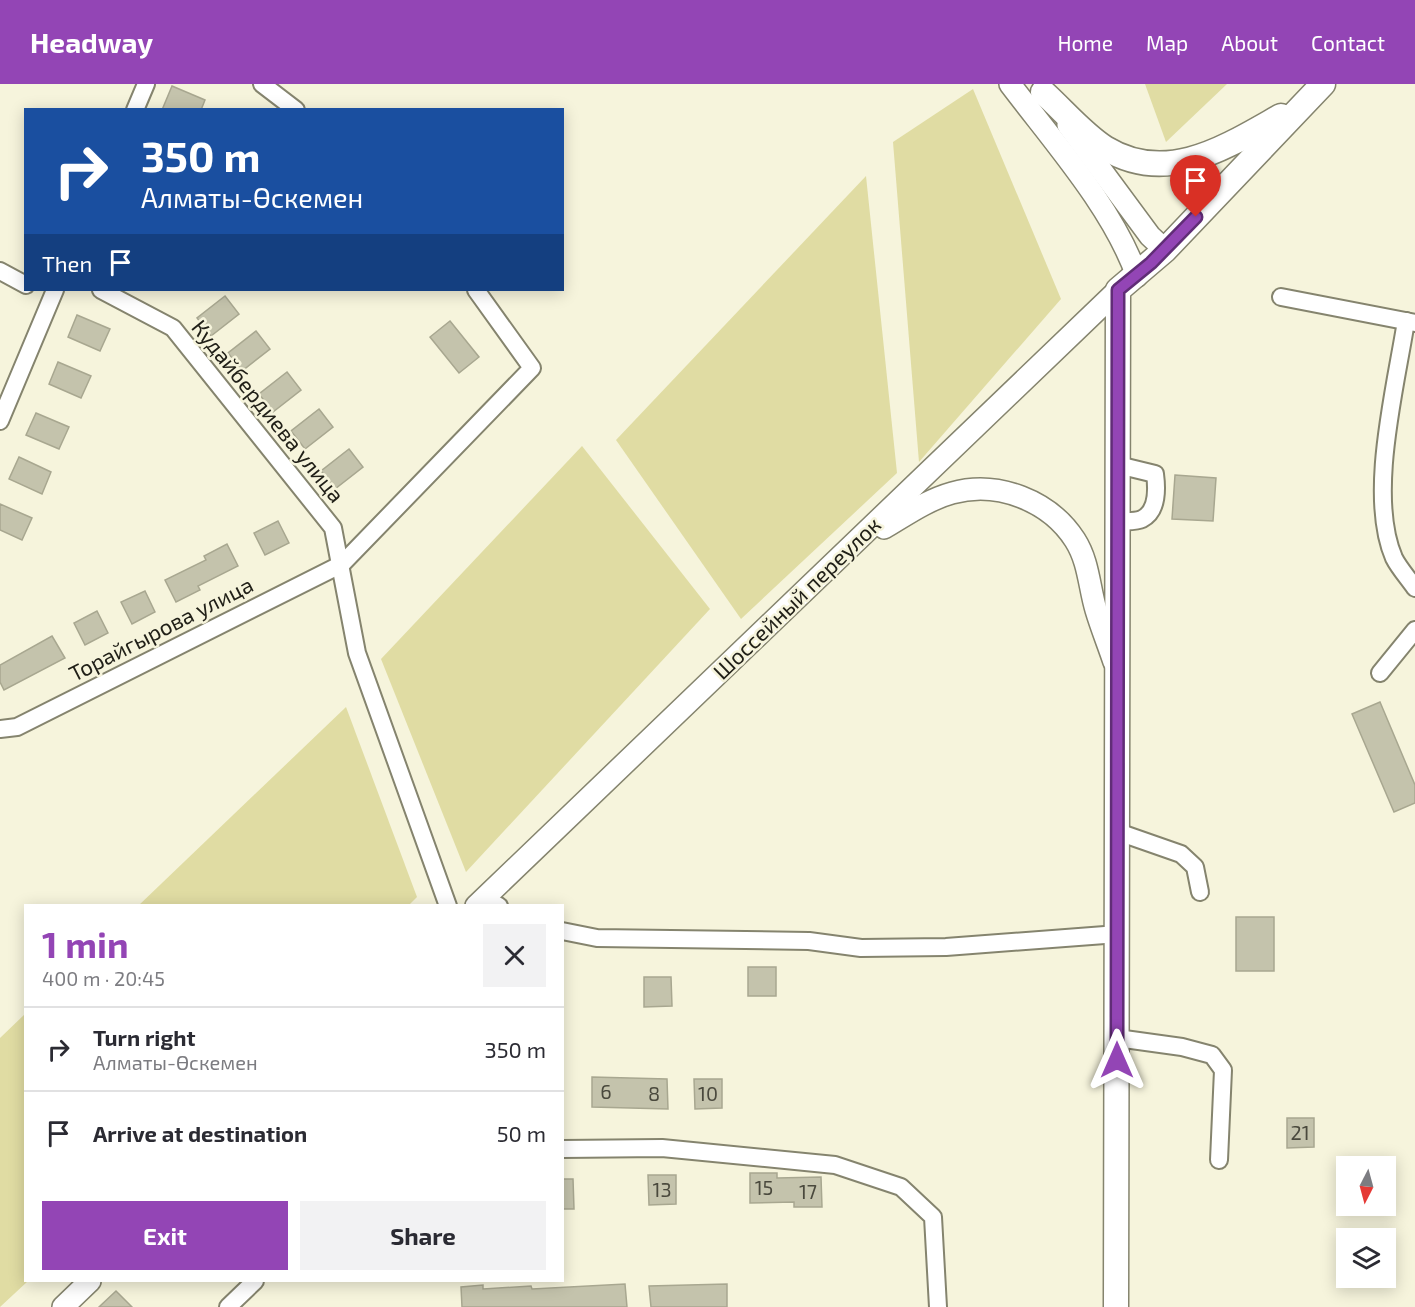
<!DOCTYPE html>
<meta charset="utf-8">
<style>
body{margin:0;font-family:"Exo 2",sans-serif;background:#f2f2f3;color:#2b2b33;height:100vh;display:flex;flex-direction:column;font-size:22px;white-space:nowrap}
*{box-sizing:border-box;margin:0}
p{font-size:20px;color:#7c7c81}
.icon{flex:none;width:33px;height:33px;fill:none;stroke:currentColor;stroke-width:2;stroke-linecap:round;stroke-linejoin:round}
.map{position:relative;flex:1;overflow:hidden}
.side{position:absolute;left:24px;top:820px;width:540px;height:378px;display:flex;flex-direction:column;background:#fff;border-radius:0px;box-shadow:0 3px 15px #0003}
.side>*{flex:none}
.hud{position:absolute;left:24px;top:24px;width:540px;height:183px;border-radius:0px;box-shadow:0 3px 15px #0003;background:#1a4fa0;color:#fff;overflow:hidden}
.needle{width:39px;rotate:186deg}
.fabs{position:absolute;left:1336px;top:1072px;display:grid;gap:12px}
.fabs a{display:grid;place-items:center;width:60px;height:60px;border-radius:0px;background:#fff;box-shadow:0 3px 15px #0003;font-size:30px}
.pin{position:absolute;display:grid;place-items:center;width:51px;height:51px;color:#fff;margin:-62px -26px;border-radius:50% 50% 50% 0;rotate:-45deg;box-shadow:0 0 6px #0007}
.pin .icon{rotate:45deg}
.me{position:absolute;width:66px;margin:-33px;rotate:0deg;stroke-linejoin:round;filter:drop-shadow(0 0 4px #0008)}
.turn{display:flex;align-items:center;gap:21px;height:126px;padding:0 18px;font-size:27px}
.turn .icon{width:78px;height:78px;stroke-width:2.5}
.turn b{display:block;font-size:42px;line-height:51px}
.then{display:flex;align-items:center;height:57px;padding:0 18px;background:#0003;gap:12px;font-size:22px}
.round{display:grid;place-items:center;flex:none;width:63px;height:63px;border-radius:0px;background:#f2f2f3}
.overview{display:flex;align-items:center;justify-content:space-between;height:102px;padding:0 18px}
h1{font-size:36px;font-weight:700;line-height:45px;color:#9345b5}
.button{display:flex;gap:12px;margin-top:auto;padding:12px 18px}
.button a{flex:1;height:69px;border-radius:0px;background:#9345b5;color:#fff;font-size:24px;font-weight:700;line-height:69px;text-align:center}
.button a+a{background:#f2f2f3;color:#2b2b33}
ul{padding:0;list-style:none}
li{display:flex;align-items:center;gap:18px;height:84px;padding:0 18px;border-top:2px solid #e1e1e2}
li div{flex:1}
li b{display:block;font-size:22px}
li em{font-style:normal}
header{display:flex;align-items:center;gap:36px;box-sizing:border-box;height:84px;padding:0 30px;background:#9345b5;color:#fff}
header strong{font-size:28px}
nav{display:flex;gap:33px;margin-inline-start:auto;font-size:21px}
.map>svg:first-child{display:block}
.green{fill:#e0dca3}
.building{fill:#c4c3ac;stroke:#a8a790;stroke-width:1.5}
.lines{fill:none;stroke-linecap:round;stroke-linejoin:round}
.minor-casing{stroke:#85846e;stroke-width:20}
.major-casing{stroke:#85846e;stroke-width:24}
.highway-casing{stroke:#85846e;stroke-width:27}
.minor{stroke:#fff;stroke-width:16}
.major{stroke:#fff;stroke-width:21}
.highway{stroke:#fff;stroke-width:24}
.route-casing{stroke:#602d76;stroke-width:15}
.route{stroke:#9345b5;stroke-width:10}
.labels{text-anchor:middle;stroke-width:5;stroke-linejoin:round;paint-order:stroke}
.number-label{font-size:20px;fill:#4a493d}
.street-label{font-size:22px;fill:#212018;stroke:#f6f4dc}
</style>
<header>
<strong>Headway</strong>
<nav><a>Home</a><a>Map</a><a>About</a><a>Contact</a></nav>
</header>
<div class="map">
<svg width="1415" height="1223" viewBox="0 0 1415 1223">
<rect width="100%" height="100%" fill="#f6f4dc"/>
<g class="green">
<path d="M1145,0H1227L1166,58Z"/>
<path d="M973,5L1061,215L919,378L893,58Z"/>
<path d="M866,92L897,389L741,535L616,356Z"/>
<path d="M582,362L710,525L466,788L381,575Z"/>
<path d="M346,623L417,813L408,822H138Z"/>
<path d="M25,930L26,1197H28L0,1223V954Z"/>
</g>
<g class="building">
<path d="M172,2L205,16L201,26H162Z"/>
<path d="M225,212L239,230L211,252L197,234Z"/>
<path d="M77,231L110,245L100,267L68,253Z"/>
<path d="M450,237L479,273L459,289L430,253Z"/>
<path d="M256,247L270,265L242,287L228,269Z"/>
<path d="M58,278L91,292L81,314L49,300Z"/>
<path d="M287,288L301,306L273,328L259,310Z"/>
<path d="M319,325L333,343L305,365L291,347Z"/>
<path d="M36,329L69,343L59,365L26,351Z"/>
<path d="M349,365L363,383L335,405L321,387Z"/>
<path d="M19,373L51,388L42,410L9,395Z"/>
<path d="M1175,391L1216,394L1213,437L1172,435Z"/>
<path d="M0,420L32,434L22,456L0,446Z"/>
<path d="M278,437L289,459L265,471L254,449Z"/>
<path d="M227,460L238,482L198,502L200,506L176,518L165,496L206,476L204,472Z"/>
<path d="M145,507L155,528L132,540L121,518Z"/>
<path d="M97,527L108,549L85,561L74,539Z"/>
<path d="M52,552L65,574L4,606L0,598V581Z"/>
<path d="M1380,618L1415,701V719L1394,728L1352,630Z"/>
<rect x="1236" y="833" width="38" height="54"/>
<rect x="748" y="883" width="28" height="29"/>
<path d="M644,893H671L672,922L644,923Z"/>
<path d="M592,993L667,995L668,1025L592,1023Z"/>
<path d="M694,995H722V1024L695,1025Z"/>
<path d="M1287,1034H1314V1063L1287,1064Z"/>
<path d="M750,1089H777V1094L821,1093L822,1123H794V1118L750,1119Z"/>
<path d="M648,1091H676V1120L649,1121Z"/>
<path d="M562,1095H573L574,1125H562Z"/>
<path d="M625,1200L627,1223H462L461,1203L483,1201V1205L531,1202L532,1205Z"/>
<path d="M727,1200V1223H651L649,1202Z"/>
<path d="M116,1207L132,1223H99Z"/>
</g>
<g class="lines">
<g class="minor-casing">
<g id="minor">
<path d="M262,0L296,26"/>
<path d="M135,26L146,0"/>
<path d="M0,187L26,201"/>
<path d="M101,206L173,244L333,444L357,569L448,822"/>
<path d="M1281,213L1415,239"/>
<path d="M1406,237C1396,302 1367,412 1394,474C1399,484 1408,494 1415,504"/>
<path d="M0,337L55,206"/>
<path d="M1117,438C1124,437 1136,438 1142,435C1158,427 1157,405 1155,390L1118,381"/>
<path d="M1380,589L1415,546"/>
<path d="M0,645L17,643L342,480L532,284L476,206"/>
<path d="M1118,748L1181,770L1195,783L1200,808"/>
<path d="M484,814L499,822"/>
<path d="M562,847L597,854L809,857L861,864L946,863L1118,850"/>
<path d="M1117,954L1182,963L1212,971L1223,986L1219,1076"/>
<path d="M562,1065L662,1064L835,1081L901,1103L933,1133L938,1223"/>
<path d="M228,1223L255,1197"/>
</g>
</g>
<g class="major-casing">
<g id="major">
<path d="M1010,0C1053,57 1113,124 1137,192"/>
<path d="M1068,41L1150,152L1165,166"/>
<path d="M884,444C906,431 927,416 952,409C998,396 1050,417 1075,456C1089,478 1089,503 1096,526C1101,543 1108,560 1114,578"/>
<path d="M476,822L1118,206"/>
<path d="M63,1223L90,1197"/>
</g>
</g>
<g class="highway-casing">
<g id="highway">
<path d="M1043,8C1063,26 1083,50 1105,64C1167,102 1226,63 1281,32"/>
<path d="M1116,1223L1118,206L1165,166L1323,0"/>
</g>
</g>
<use href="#minor" class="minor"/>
<use href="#major" class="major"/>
<use href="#highway" class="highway"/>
</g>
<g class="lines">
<g class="route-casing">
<path id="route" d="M1117,976L1118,206L1151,179L1196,133"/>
</g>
<use href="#route" class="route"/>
</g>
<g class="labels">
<g class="number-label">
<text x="606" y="1015">6</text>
<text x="654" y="1017">8</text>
<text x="708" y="1017">10</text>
<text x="1300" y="1056">21</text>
<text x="764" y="1111">15</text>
<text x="662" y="1113">13</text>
<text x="808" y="1115">17</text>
</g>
<g class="street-label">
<text transform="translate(268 327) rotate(51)" y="8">Кудайбердиева улица</text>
<text transform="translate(797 514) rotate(-44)" y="8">Шоссейный переулок</text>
<text transform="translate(161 545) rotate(-27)" y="8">Торайгырова улица</text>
</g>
</g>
</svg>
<div class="fabs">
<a><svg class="needle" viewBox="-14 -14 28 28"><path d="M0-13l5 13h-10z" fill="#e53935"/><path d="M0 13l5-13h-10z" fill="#7c7c81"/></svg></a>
<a><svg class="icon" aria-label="layers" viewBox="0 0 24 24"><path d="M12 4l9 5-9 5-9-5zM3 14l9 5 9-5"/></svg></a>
</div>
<div class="pin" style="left:1196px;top:133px;background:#d93025"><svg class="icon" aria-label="arrive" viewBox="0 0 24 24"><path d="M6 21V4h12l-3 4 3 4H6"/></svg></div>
<svg class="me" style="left:1117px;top:976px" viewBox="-20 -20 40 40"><path d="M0-17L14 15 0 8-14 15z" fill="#9345b5" stroke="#fff" stroke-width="4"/></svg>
<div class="hud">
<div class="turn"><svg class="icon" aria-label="right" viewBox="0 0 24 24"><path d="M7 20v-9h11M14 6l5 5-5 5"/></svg><div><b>350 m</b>Алматы-Өскемен</div></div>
<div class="then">Then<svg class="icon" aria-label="arrive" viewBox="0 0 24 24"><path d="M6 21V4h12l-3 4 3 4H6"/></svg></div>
</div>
<section class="side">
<div class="overview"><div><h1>1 min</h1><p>400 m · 20:45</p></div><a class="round"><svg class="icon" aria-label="close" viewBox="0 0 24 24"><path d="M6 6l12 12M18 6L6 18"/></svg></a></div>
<ul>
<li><svg class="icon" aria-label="right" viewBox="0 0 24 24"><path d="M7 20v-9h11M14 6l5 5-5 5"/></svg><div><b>Turn right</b><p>Алматы-Өскемен</p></div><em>350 m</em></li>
<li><svg class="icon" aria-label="arrive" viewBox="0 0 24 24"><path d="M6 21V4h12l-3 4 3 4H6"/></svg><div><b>Arrive at destination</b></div><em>50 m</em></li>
</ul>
<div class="button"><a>Exit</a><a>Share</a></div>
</section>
</div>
